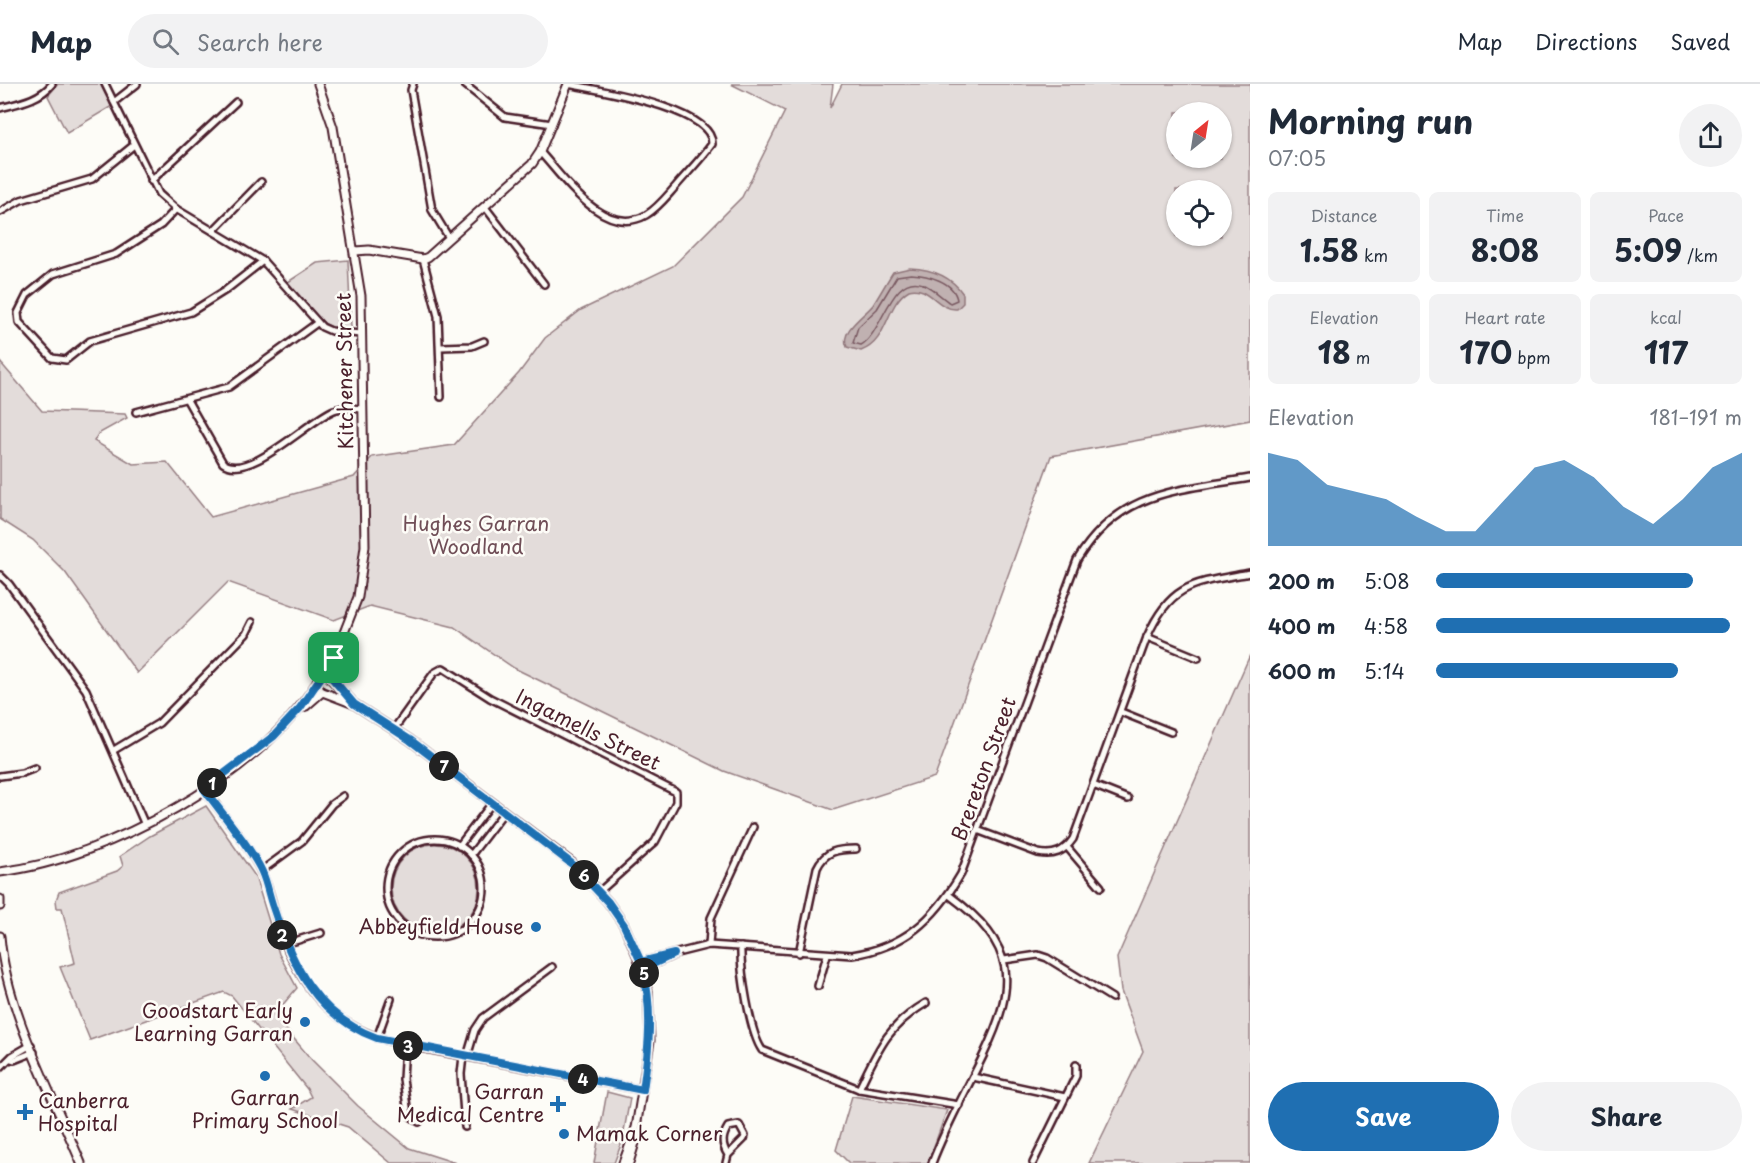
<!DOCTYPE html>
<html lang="en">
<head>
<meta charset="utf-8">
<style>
  body { margin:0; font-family:"Playpen Sans",sans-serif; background:#f2f2f3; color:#1f2937; height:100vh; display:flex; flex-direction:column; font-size:22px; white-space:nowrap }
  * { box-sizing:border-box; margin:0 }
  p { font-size:20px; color:#747a83 }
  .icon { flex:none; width:33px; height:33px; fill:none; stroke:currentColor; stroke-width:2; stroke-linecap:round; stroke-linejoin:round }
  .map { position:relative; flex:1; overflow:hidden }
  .details { display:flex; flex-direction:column; background:#fff; width:510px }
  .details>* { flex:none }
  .needle { width:39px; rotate:30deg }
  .fabs { position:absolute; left:1166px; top:18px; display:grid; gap:12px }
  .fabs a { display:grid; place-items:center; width:66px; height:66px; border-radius:50%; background:#fff; box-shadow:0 2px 4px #0004; font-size:30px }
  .pin { position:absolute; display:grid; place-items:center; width:51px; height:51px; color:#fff; margin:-26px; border-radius:12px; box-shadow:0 3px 9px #0006 }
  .km { position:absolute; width:30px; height:30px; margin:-15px; border-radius:50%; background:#222; color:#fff; font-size:16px; line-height:30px; text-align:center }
  .round { display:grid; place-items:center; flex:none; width:63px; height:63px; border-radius:32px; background:#f2f2f3 }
  .overview { display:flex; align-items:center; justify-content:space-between; height:102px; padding:0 18px }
  h1 { font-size:33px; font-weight:700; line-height:45px }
  .metrics { display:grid; grid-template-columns:repeat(3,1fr); gap:9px; height:102px; padding:6px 18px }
  .metrics div { display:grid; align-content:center; border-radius:9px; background:#f2f2f3; text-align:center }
  .metrics b { font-size:30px; font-weight:700 }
  .metrics small { font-size:16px; font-weight:400 }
  .metrics p { font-size:16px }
  .chart { height:168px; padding:12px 18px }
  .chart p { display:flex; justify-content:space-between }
  .chart svg { width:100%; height:108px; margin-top:6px; fill:#1f6fb2; opacity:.7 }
  .action { display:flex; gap:12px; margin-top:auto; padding:12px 18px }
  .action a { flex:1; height:69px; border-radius:36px; background:#1f6fb2; color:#fff; font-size:24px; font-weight:700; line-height:69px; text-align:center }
  .action a+a { background:#f2f2f3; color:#1f2937 }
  ul { padding:0 18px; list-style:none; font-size:20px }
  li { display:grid; grid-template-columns:96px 72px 1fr; align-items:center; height:45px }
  li i { height:15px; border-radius:8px; background:#1f6fb2 }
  header { display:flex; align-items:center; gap:36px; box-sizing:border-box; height:84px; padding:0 30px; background:#fff; border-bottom:2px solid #e0e1e3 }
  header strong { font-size:28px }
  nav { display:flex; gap:33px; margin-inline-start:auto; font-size:21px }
  .search { width:420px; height:54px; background:#f2f2f3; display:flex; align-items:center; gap:15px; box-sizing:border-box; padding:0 21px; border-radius:33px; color:#747a83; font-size:22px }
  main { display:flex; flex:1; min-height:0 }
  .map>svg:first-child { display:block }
  .green { fill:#e3dcda; stroke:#967e82; stroke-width:1.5; fill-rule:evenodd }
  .water { fill:#c0b1b1; stroke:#91777b; stroke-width:1.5 }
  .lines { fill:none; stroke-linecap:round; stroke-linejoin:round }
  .shore { stroke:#795961; stroke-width:1.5 }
  .minor-casing { stroke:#4a1f2b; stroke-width:10 }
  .tertiary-casing { stroke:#4a1f2b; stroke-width:11 }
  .minor { stroke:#fdfcf7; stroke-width:5 }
  .tertiary { stroke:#fdfcf7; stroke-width:7 }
  .route-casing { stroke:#fff; stroke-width:12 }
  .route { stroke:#1f6fb2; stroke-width:8 }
  .poi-dot { fill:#1f6fb2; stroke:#fdfcf7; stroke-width:2 }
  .labels { text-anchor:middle; stroke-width:5; stroke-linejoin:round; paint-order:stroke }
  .street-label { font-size:20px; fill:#4a1f2b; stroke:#fdfcf7 }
  .park-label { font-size:20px; fill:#704e57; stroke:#fdfcf7 }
  .poi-label { font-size:20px; fill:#4a1f2b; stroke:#fdfcf7; text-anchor:end }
</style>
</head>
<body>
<header>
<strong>Map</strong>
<div class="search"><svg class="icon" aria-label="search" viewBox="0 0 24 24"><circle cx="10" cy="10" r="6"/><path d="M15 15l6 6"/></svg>Search here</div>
<nav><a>Map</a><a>Directions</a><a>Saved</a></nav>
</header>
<main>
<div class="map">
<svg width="1250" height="1079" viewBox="0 0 1250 1079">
  <rect width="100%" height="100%" fill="#fdfcf7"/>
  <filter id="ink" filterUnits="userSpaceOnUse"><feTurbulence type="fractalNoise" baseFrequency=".0167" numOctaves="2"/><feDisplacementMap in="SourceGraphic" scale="12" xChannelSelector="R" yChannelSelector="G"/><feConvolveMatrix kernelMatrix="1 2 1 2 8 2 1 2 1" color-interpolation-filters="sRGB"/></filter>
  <g filter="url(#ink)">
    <g class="green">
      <polygon points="58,0 101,0 112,22 67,49 48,12"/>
      <path d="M731,0H833L830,24L842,0H1250V336L1051,372L935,693L833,726L724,687L514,584L454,543L370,522L334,536L228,498L137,589L65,488L33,456L0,435V278L42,327L125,330L127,334L98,350L94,357L133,380L167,378L211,433L354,393L372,373L454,361L519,289L545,254L581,226L673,182L742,113L785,27ZM1176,28H1221V74H1176ZM1176,106H1221V152H1176Z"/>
      <path d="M348,176L351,244C322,252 304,217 288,198L317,179Z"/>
      <polygon points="1250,571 1250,1079 1089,1079 1143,967 1121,907 1117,874"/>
      <polygon points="206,722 255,792 279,870 297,904 274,931 311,975 358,1022 409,1064 456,1079 391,1079 348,1043 292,1025 311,1013 307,1005 232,912 224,908 90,956 60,883 75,879 62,824 57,824 56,816 59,808 117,787 123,782 120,772 150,752"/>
      <circle cx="435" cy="804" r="44"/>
      <polygon points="607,1008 630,1014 622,1058 614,1079 594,1079"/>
      <polygon points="852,1012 947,1026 928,1079 849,1079 836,1066"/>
    </g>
    <path class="water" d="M910,184C931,185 951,192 963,210V219L957,225C938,227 929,200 909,206C885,220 889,257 861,267L847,263C839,247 864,232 873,221C880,210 886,199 893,188Z"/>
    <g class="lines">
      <path class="shore" d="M911,190C927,191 954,197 957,216L950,219C941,213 933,204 923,200C891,188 883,249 861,261L853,259L858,243L877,225L897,192Z"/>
      <g class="minor-casing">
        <g id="minor">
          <polyline points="105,0 159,110 176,125 263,177 322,243 331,247 360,250"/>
          <polyline points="413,0 411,6 432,126 449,154"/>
          <polyline points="464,0 505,33 552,40"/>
          <polyline points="114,18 137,0"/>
          <path d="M0,24C19,19 39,16 52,0"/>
          <path d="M540,68C564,94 604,155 646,131C658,124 667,112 676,102C688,88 701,75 712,60C714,24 596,6 568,0"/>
          <polyline points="151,97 236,18"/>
          <polyline points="485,123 544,200"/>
          <polyline points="176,125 161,141 116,170 53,190 27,211 18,229 19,238 52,274 66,276 90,257 191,228 226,206 263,177"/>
          <polyline points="0,128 21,116 92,95 134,61"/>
          <polyline points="213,147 261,98"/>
          <polyline points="423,175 438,232 441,313"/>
          <polyline points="441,263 472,262 484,257"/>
          <path d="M187,316L223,379C249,398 310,335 334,326C342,323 353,324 362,325"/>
          <polyline points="136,328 229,303 317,239"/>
          <polyline points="0,491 9,500 86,606 145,741"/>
          <polyline points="1147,553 1198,574"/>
          <polyline points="1121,628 1171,648"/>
          <polyline points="394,645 434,589 443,584 490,614 676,708 676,718 655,758 600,807"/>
          <polyline points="114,666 159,639 246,550 252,538"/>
          <polyline points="0,692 22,689 35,684"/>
          <polyline points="1093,701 1128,715"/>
          <path d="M204,705C221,729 249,761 261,787C270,804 273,825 279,843C302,910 336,946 405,961L643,1006"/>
          <path d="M977,746L1038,769C1054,772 1064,768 1073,755L1147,553C1171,498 1196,499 1250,489"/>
          <circle cx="435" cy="804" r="49"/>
          <polyline points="459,762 492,719"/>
          <polyline points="1067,763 1101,803"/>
          <polyline points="471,771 504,728"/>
          <polyline points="261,787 302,757 332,720 343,712"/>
          <polyline points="285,860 321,849"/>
          <polyline points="709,861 711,834 753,743"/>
          <path d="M741,863C740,886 750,949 762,966L859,1005L959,1021"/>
          <path d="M799,869L817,784C825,767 837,765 856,765"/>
          <polyline points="1004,876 1038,871 1047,874 1112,914"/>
          <path d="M641,878L709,861L852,871C904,863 934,836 961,790L1077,476C1120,406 1176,407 1250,394"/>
          <polyline points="643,885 674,871"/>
          <polyline points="818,902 827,871"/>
          <polyline points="377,954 391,915"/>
          <polyline points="405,961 403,995 408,1030 419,1038"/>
          <polyline points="463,972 461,990 465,1043"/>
          <polyline points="467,973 475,946 483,934 552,883"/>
          <polyline points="11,975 14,976 34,968"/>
          <polyline points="0,984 12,972 31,961"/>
          <polyline points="973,993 1065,1013"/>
          <path d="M859,1005C878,966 887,942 926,919"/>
          <path d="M726,1079L728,1071L744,1055L745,1052L739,1041L728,1043C722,1053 721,1060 728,1071"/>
          <path d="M932,1079C946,1042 966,1007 983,972C1018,899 1017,861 949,811"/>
          <polyline points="1033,1079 1076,992 1076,981"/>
        </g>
      </g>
      <g class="tertiary-casing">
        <g id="tertiary">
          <polyline points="318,0 333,43 361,212 365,462 358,513 334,574 332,594"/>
          <polyline points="355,167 369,166 423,175 428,173 532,80 540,68 568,0"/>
          <polyline points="334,574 317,597 320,607 354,620 410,656 572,779 608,818 624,841 637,871 648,907 650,957 636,1044 637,1052 629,1079"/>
          <polyline points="328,592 351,616"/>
          <polyline points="300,624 306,622 322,608"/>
          <path d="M0,788C107,775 259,692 316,600"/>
          <polyline points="0,815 0,822"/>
          <path d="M0,852C6,926 52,1010 81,1079"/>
          <polyline points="623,1079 636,1044"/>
        </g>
      </g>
      <use href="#minor" class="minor"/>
      <use href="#tertiary" class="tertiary"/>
    </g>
  </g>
  <g class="lines" filter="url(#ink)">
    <g class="route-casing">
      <path id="route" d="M334,574L332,594L354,620L410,656L572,780L608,818L624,841L641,878L674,870L643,885C653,926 649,964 643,1006L377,954C316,932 292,881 273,823C269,812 267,799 262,788C252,765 220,727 204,705L274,652L300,624Z"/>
    </g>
    <use href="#route" class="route"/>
  </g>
  <g class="poi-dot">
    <circle cx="536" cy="843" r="6"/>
    <circle cx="305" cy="938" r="6"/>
    <circle cx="265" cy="992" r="6"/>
    <path d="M555 1011h6v6h6v6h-6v6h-6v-6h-6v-6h6z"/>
    <path d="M22 1019h6v6h6v6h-6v6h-6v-6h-6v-6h6z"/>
    <circle cx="564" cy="1050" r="6"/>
  </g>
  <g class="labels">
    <g class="street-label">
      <text transform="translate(345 287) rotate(-91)" y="7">Kitchener Street</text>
      <text transform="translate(588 646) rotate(26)" y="7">Ingamells Street</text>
      <text transform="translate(984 685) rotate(-70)" y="7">Brereton Street</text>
    </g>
    <g class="park-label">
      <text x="476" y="447">Hughes Garran<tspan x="476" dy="23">Woodland</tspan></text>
    </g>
    <g class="poi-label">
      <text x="524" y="850">Abbeyfield House</text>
      <text x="293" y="934">Goodstart Early<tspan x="293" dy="23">Learning Garran</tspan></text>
      <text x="544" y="1015">Garran<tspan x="544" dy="23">Medical Centre</tspan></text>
      <text x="265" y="1021" text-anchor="middle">Garran<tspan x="265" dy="23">Primary School</tspan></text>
      <text x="38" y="1024" text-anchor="start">Canberra<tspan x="38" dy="23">Hospital</tspan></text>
      <text x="576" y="1057" text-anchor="start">Mamak Corner</text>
    </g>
  </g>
</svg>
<div class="fabs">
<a><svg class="needle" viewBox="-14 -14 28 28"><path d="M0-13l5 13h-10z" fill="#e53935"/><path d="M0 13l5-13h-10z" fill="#747a83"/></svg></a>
<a><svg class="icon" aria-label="locate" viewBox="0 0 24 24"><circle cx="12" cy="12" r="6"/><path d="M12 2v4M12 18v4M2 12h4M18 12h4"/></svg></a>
</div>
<div class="pin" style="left:334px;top:574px;background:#1e9e55"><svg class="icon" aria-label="arrive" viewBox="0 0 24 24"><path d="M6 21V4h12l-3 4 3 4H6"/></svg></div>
<b class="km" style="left:212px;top:699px">1</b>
<b class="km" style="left:282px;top:851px">2</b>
<b class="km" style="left:408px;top:962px">3</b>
<b class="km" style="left:583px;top:995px">4</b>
<b class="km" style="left:644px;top:889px">5</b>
<b class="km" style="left:584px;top:791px">6</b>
<b class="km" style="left:444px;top:682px">7</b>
</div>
<section class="details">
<div class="overview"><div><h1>Morning run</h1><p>07:05</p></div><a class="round"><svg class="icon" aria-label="share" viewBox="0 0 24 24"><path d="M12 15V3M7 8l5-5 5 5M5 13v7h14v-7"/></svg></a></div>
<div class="metrics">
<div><p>Distance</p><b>1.58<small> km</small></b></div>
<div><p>Time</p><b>8:08</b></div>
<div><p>Pace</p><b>5:09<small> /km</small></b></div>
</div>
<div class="metrics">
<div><p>Elevation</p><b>18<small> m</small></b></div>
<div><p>Heart rate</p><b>170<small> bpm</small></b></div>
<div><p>kcal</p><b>117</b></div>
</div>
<div class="chart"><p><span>Elevation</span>181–191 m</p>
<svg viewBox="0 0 160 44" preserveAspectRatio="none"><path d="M0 44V6L10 9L20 19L30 22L40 25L50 32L60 38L70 38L80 25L90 12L100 9L110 16L120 28L130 35L140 25L150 12L160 6V44z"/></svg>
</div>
<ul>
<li><b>200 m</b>5:08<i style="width:84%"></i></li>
<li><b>400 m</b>4:58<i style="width:96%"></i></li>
<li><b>600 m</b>5:14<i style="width:79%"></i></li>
</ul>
<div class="action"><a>Save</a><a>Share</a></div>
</section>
</main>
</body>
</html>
